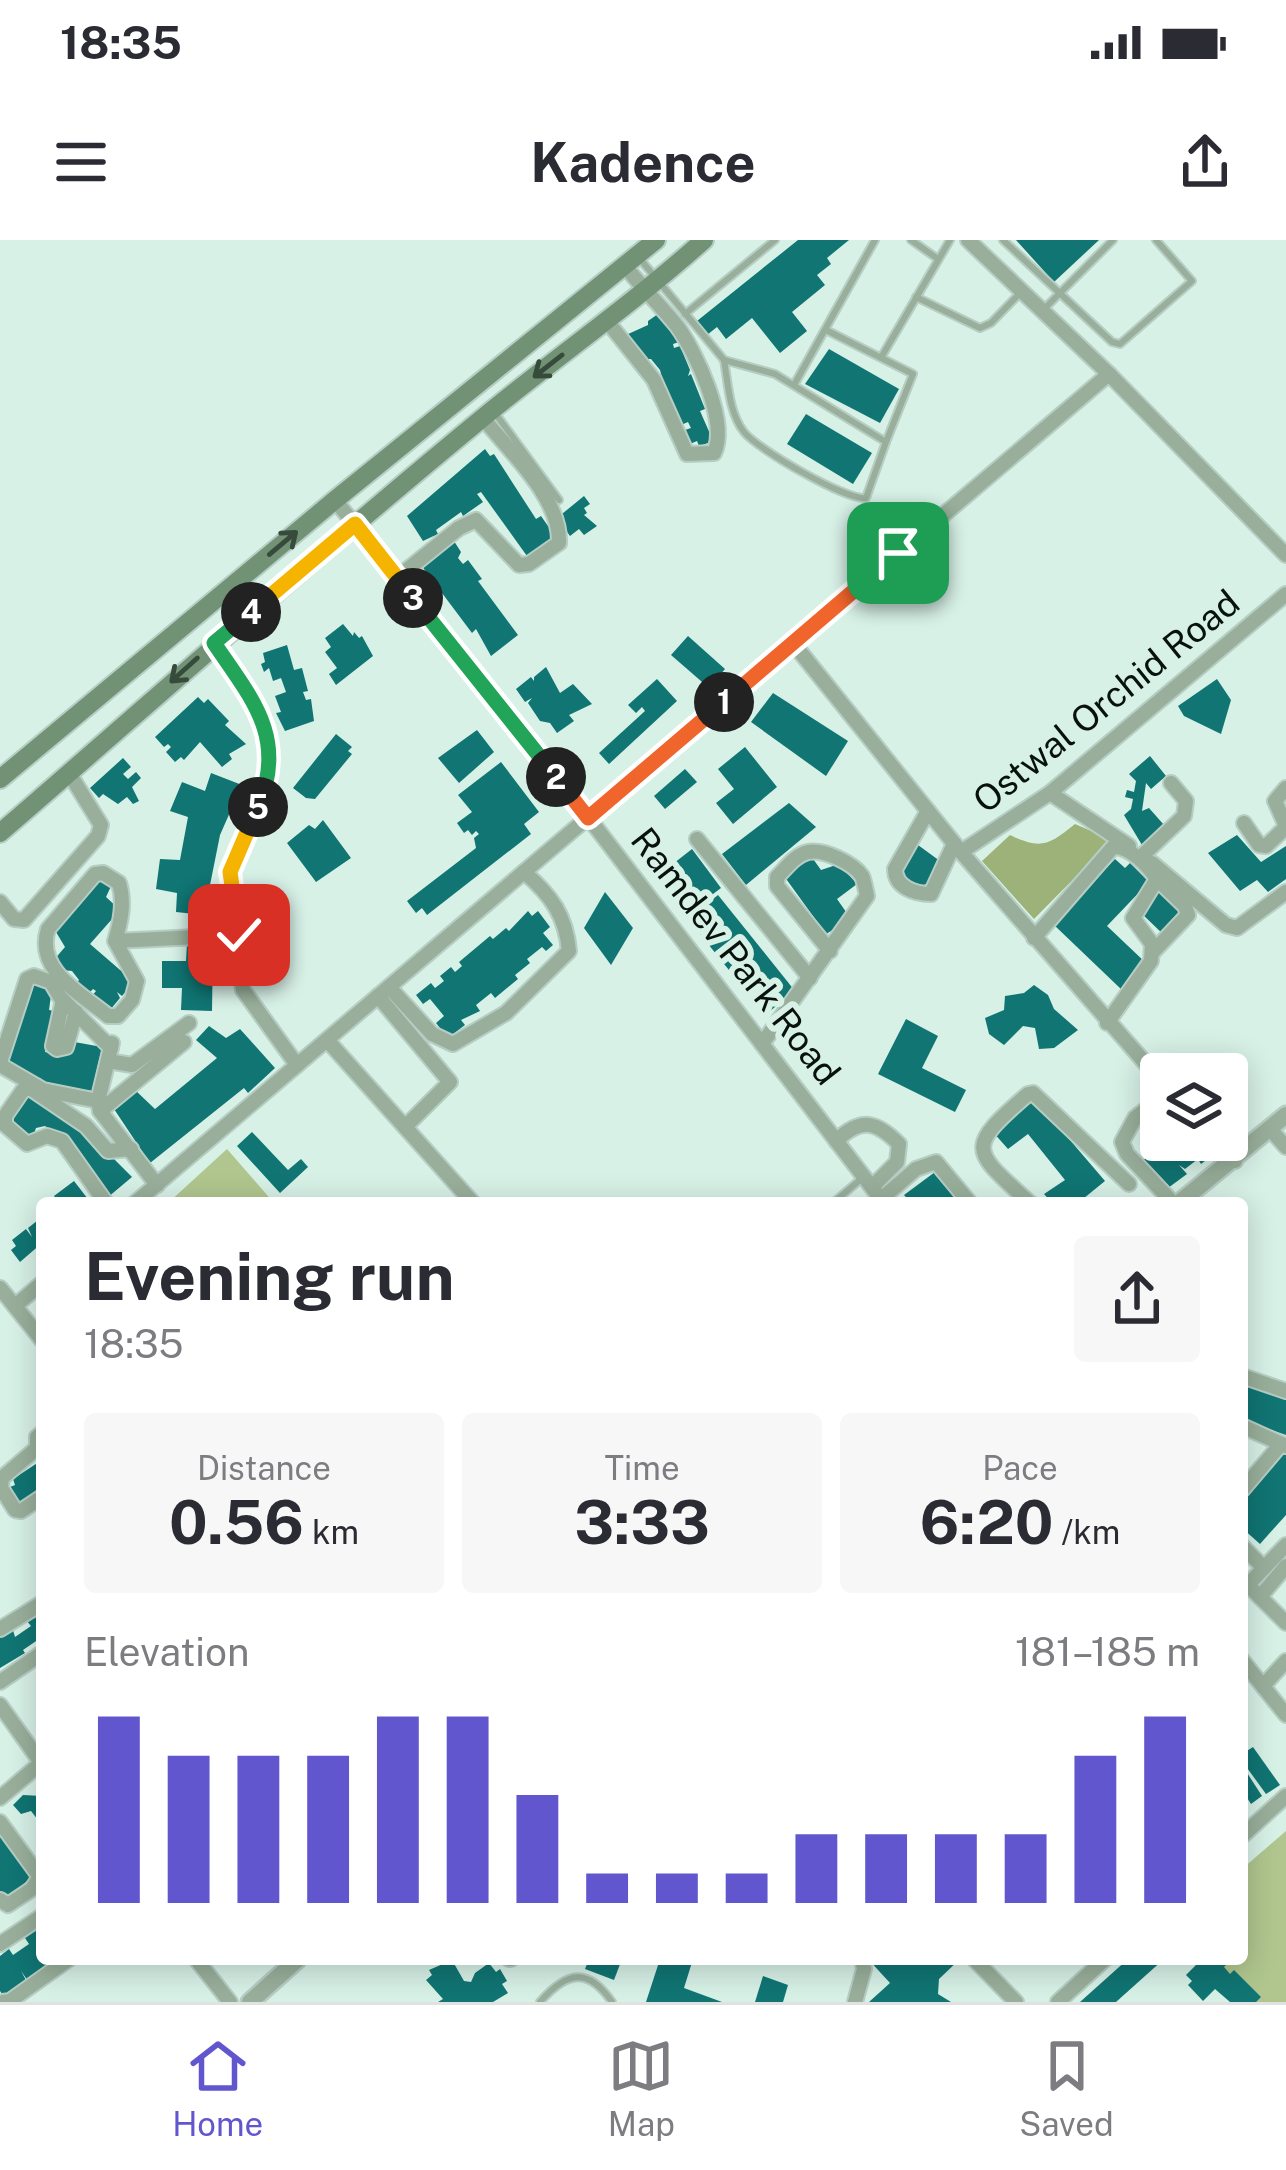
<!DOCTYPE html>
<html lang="en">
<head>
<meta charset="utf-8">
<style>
  body { margin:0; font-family:"Public Sans",sans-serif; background:#f7f7f7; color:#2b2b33; height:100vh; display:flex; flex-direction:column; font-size:45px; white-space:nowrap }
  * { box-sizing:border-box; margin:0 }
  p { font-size:39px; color:#7c7c81 }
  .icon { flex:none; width:66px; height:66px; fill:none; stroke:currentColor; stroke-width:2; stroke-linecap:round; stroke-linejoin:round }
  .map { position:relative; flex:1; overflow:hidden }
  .side { position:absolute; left:36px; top:957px; width:1212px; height:768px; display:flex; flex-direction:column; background:#fff; border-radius:12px; box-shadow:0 6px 30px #0003 }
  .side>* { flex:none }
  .buttons { position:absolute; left:1140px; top:813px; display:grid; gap:24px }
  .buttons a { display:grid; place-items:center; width:108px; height:108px; border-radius:12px; background:#fff; box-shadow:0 6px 30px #0003; font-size:60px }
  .pin { position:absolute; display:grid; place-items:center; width:102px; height:102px; color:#fff; margin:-51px; border-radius:24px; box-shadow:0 6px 18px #0006 }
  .km { position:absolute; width:60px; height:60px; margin:-30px; border-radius:50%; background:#222; color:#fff; font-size:33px; line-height:60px; text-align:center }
  .round { display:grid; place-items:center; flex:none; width:126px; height:126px; border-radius:12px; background:#f7f7f7 }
  .summary { display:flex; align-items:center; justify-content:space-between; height:204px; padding:0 48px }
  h1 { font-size:66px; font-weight:700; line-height:90px }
  .metrics { display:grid; grid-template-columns:repeat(3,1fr); gap:18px; height:204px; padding:12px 48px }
  .metrics div { display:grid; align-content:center; border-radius:12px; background:#f7f7f7; text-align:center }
  .metrics b { font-size:60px; font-weight:700 }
  .metrics small { font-size:33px; font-weight:400 }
  .metrics p { font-size:33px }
  .chart { height:336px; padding:24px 48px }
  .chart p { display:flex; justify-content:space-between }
  .chart svg { width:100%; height:216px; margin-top:12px; stroke:#6256cf; stroke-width:6 }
  .status { display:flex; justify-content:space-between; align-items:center; height:84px; padding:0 60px; background:#fff; direction:ltr }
  .status svg { height:33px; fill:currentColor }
  header { display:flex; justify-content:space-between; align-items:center; height:156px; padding:0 48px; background:#fff; font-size:54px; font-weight:700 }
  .tabs { display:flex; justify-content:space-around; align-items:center; height:168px; border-top:3px solid #e1e1e2; background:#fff; font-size:33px; color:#7c7c81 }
  .tabs a { display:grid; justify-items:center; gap:6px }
  .tabs .on { color:#6256cf }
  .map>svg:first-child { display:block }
  .green { fill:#b0c68e }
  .forest { fill:#9cb278 }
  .building { fill:#107573 }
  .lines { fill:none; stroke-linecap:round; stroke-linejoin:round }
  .service-casing { stroke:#b6cdc4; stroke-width:10 }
  .minor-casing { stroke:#b6cdc4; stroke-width:18 }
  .tertiary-casing { stroke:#b6cdc4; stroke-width:21 }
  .secondary-casing { stroke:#b6cdc4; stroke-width:22 }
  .service { stroke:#99af9b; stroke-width:6 }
  .minor { stroke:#99af9b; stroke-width:14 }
  .tertiary { stroke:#99af9b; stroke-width:16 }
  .secondary { stroke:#719275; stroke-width:18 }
  .oneway { stroke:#374b3c }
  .split-1-casing { stroke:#fff; stroke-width:24 }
  .split-2-casing { stroke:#fff; stroke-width:24 }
  .split-3-casing { stroke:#fff; stroke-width:24 }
  .split-4-casing { stroke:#fff; stroke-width:24 }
  .split-5-casing { stroke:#fff; stroke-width:24 }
  .split-6-casing { stroke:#fff; stroke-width:24 }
  .split-1 { stroke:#f0652b; stroke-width:15 }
  .split-2 { stroke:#f0652b; stroke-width:15 }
  .split-3 { stroke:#22a559; stroke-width:15 }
  .split-4 { stroke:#f5b400; stroke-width:15 }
  .split-5 { stroke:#22a559; stroke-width:15 }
  .split-6 { stroke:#f5b400; stroke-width:15 }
  .labels { text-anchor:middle; stroke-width:12; stroke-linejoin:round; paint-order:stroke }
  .street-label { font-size:36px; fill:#08110e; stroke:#d7f1e7 }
</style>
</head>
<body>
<div class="status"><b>18:35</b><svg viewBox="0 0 49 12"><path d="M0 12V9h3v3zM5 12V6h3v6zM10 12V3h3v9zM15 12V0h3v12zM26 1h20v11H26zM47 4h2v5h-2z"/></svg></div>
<header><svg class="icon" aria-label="menu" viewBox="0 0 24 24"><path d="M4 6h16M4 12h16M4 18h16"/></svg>Kadence<svg class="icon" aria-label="share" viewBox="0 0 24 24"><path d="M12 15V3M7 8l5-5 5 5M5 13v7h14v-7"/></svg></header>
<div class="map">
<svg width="1286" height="1762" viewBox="0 0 1286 1762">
  <rect width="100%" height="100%" fill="#d7f1e7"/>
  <g class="green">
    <polygon points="227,909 274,963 168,963"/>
    <polygon points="1286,1591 1286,1762 1252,1762 1215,1719 1242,1719 1242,1629"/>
  </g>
  <path class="forest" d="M1075,584L1112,600L1034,679L982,621L1010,595C1041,610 1049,605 1075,584Z"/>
  <g class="building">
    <polygon points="798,0 849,0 827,18 831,24 817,35 825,45 792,72 807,91 780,113 752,78 726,99 717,87 707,95 697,81"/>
    <polygon points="1016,0 1099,0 1054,42"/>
    <polygon points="658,74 669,77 679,102 673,104 674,108 680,106 690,130 688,136 691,134 705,169 700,171 711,196 708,203 699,206 697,201 690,204 685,190 691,188 688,182 681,185 675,169 671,170 660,130 651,119 645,119 626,95 648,85 648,81"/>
    <polygon points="829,109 899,149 880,183 805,144"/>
    <polygon points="806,174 872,213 853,244 787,204"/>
    <polygon points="485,209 490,216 494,214 536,279 541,276 555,296 527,316 481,252 477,254 483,262 463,276 461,272 436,290 438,294 423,301 407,276"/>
    <polygon points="584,256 590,264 584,268 587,273 584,275 597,286 584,295 579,289 570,296 557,278"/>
    <polygon points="452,298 461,312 458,318 463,324 468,320 482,339 478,341 518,395 491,416 476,389 472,393 418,321"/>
    <polygon points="343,384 353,396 354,392 359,398 362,396 373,416 336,445 329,434 337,428 325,412 331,407 325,398"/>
    <polygon points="688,396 725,429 709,448 671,415"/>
    <polygon points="287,405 294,430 302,428 308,451 303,452 306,460 311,459 314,481 285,491 276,473 281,472 275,456 286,452 281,438 273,441 269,428 264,432 261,424 265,422 263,413"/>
    <polygon points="546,427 560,453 573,444 592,464 569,475 574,481 557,493 550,483 540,481 528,463 532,458 525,462 516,449 531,437 534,441 534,437"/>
    <polygon points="657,439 677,461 609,524 599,513 645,471 642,467 636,473 628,465"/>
    <polygon points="1217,439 1231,460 1221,494 1184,476 1178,466"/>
    <polygon points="773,453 848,501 826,536 751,482"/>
    <polygon points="198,457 204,463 208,459 229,481 225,485 246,504 229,514 232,519 222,527 200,502 184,520 181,517 175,522 166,512 171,507 168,504 164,507 155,497"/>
    <polygon points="477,490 494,512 459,543 438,518"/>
    <polygon points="336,494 352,507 348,511 352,514 315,559 306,558 293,548"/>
    <polygon points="745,507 777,547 733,584 716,563 734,549 718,529"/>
    <polygon points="1150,516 1166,536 1151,549 1146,543 1142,571 1149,568 1164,585 1142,605 1124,575 1131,569 1133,559 1125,557 1127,550 1134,552 1136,541 1129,534"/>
    <polygon points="123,518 131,527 123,534 128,539 136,532 141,538 132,547 139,561 133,564 127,557 118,564 103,554 99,558 90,548"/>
    <polygon points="501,522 539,572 524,584 531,594 427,675 422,668 416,673 407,661 476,608 474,598 479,594 476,591 472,595 468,590 464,593 457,583 472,572 458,555"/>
    <polygon points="685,529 697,542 665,569 654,556"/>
    <polygon points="211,533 242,545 220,595 204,675 176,672 177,653 156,649 160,619 180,620 188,577 170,571 182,542 205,551"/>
    <polygon points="789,563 816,587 746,645 722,614"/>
    <polygon points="323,580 351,618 316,642 287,603 309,585 315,589"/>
    <polygon points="1237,595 1261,622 1286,606 1286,639 1268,652 1257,640 1240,651 1208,613"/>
    <polygon points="918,605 944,624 930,648 925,644 921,651 898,635 908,611 912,614"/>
    <polygon points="692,609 721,648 684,676 655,638"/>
    <polygon points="811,616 821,630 839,624 857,644 837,659 851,679 826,694 784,636"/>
    <polygon points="1115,619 1125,628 1130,623 1149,642 1107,686 1147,724 1122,750 1053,684"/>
    <polygon points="97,638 112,644 106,657 120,670 90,704 134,742 122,756 117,752 120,758 110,770 92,756 96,751 93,749 89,753 77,743 79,740 72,731 62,730 53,721 65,707 56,692 68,678 65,675"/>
    <polygon points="1161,650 1186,674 1165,696 1140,672"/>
    <polygon points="605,652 633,688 611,725 584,688"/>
    <polygon points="718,655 795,751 765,775 688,679"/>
    <polygon points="528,671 532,676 538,671 550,687 543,693 553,705 546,711 542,707 527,719 530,723 515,735 518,739 495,758 491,753 476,765 480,771 461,780 465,785 448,798 436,783 444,776 430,759 423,764 416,755 431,743 435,748 444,741 440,736 451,727 455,732 462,726 459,722 490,696 493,699 506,688 509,691"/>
    <polygon points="187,703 213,703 212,771 181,770 182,748 162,748 162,721 186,721"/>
    <polygon points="30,740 52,748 49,770 54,771 45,812 66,816 69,801 102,807 92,851 87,850 86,855 60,846 59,849 40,845 42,839 15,832 16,826 6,824"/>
    <polygon points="1034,745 1048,755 1054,769 1078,790 1054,808 1039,809 1035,788 1023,786 1004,805 989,794 985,778 1004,770 1005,756 1024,753"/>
    <polygon points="906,779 938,796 922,828 966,850 955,872 878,834"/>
    <polygon points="209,786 226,798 240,789 275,828 248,853 244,848 150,923 114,869 135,850 155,869 217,818 196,800"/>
    <polygon points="29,852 96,901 132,937 107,958 69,901 45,886 36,888 32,899 7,880"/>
    <polygon points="1034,858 1105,941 1078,963 1052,963 1044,954 1065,940 1028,894 1008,909 992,891"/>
    <polygon points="1161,884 1161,900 1197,900 1210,917 1201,924 1198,919 1185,929 1179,925 1187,934 1168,948 1142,921 1163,905 1151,892"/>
    <polygon points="252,892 288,930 301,919 308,927 280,953 237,906"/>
    <polygon points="935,932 961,963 911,963 904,955"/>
    <polygon points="74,941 91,963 59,963 54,956"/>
    <polygon points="42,977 42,1003 20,1022 11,1010 16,1006 12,1000 26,989 32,997 28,988"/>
    <polygon points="1242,1144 1286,1159 1286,1195 1242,1180"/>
    <polygon points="1281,1209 1286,1214 1286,1275 1260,1304 1242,1288 1242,1254"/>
    <polygon points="42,1220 42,1252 22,1266 10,1247 15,1245 13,1239"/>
    <polygon points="42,1369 42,1397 23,1410 25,1413 0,1428 0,1392 11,1383 15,1397 31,1386 26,1380"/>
    <polygon points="1253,1507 1280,1545 1266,1554 1242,1521 1242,1514"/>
    <polygon points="1242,1525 1262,1556 1251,1564 1242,1550"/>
    <polygon points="23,1555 42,1556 42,1585 31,1571 21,1574 13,1565"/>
    <polygon points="0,1596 33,1636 6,1659 0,1652"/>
    <polygon points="42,1686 42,1719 59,1719 28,1741 21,1731 27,1742 5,1758 0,1751 0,1716 9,1709 13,1715 29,1704 25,1698"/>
    <polygon points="589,1719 622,1719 614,1740 585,1729"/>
    <polygon points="660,1719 693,1719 684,1748 722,1762 646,1762"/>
    <polygon points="868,1719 908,1719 913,1725 919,1719 960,1719 939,1739 938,1754 951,1762 869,1762 890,1743"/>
    <polygon points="1128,1719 1164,1719 1116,1762 1080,1762"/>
    <polygon points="1202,1719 1232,1719 1224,1727 1230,1734 1234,1730 1261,1757 1256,1762 1230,1762 1215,1749 1203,1761 1188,1745 1192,1741 1186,1735"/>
    <polygon points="452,1720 464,1741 471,1742 475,1733 489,1723 496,1732 500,1729 507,1741 502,1744 508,1753 493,1762 438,1762 443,1759 426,1740 432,1735 429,1730"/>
    <polygon points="763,1736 788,1745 783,1762 755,1762"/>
  </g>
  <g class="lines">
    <g class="service-casing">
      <g id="service">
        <polyline points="911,0 938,19"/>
        <polyline points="1003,0 1112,102 1120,104 1192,41 1156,0"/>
        <polyline points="640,19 724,120 775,134 886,202 913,134 826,90"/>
        <polyline points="916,57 980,88 991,83 1022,51"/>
        <polyline points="1044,69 1113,0"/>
        <polyline points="685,74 775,0"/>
        <polyline points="882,116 950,0"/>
        <path d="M724,120C728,143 729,173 744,192C757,209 847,261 866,258L886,202"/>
        <polyline points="794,145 875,0"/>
        <polyline points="495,173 559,260"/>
        <polyline points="833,963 861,939"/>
        <path d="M540,1762C567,1731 588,1727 612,1762"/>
      </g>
    </g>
    <g class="minor-casing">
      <g id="minor">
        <polyline points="968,0 1109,134 1286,315"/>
        <path d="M607,81L654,140L687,214L714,213C729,183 696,112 677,86C661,66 642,48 626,27"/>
        <polyline points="335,260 588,577 884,963"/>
        <path d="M397,338L459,288L476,280L519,325L529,324L559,303C561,258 509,211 483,178"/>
        <polyline points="214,403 264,478 271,519 264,551 230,632 243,750 297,825"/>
        <polyline points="793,403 961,612 1161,841"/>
        <polyline points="1286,548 1275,561 1286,586"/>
        <polyline points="1050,553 1129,606"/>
        <path d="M928,571L895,629C895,647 914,654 931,654L954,604"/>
        <polyline points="1244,583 1259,605 1266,606 1286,587"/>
        <polyline points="697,599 810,738"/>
        <polyline points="961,612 1050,553 1286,354"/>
        <polyline points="1143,615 1184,576 1186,561 1171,543"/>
        <polyline points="1152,623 1226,685 1237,688 1286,652"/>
        <polyline points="0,662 14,679 24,680 98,596 101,585 69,533"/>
        <path d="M1034,698L1113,607C1130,606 1148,626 1157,639L1133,678L1152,704L1151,721L1107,783"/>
        <path d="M115,701C121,681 125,662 119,643L103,633L95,634L48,689C35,730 80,753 108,776H118L132,760L137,741L115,701L239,695"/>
        <polyline points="1153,712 1188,675 1185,666 1157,639"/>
        <path d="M389,747L432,794L453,804L506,773L569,711C566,676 551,655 524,632"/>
        <polyline points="378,756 450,842 405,887"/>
        <polyline points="63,760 53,806 57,809 66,807 76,772"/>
        <polyline points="327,800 473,963"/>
        <polyline points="112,803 98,861 100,871 157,945"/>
        <path d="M762,804L867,656C866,651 864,640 862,636C853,623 824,609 808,612C795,615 786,628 777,637V646L830,711"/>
        <polyline points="108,821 132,825 189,783"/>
        <polyline points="0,822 27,739 34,736 51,742 60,757 111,808"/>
        <polyline points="0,825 43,850 98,861"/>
        <polyline points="1161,858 1135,878 1122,902 1127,914 1173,963"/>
        <polyline points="100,871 184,802"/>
        <polyline points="1270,889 1286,907"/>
        <polyline points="1216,900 1235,921"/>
        <path d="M836,901C861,877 876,881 899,904L897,922L872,947"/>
        <polyline points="881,959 916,929 936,922 970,963"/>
        <polyline points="106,963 62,901 47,896 27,904 5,885 5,876 23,850 30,848 86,886 108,911 131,909"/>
        <polyline points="135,963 1109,134"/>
        <path d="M1030,963C972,910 964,909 1028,854L1033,853L1129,944"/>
        <polyline points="0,1048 42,1100"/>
        <polyline points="15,1066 42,1043"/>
        <polyline points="1242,1136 1286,1151"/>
        <polyline points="1242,1186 1286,1206"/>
        <polyline points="42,1193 37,1197 37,1208 2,1238 1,1248 15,1270 21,1271 42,1257"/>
        <polyline points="1242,1250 1281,1204"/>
        <polyline points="1242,1306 1264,1328"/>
        <polyline points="1248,1345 1286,1383"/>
        <polyline points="1242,1351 1286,1305"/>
        <polyline points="1260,1357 1286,1326"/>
        <polyline points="0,1389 42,1363"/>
        <polyline points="1242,1420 1286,1475"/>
        <polyline points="0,1442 42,1413"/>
        <polyline points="1263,1446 1286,1421"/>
        <polyline points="0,1465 42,1524"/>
        <polyline points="0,1558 42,1522"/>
        <polyline points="0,1582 40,1637 32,1649 8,1665 0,1660"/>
        <polyline points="1242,1596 1286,1556"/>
        <polyline points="0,1704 42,1676"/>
        <polyline points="196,1719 230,1762"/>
        <polyline points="509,1719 511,1719"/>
        <polyline points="974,1719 1016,1762"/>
        <polyline points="3,1762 10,1761 69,1719"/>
        <polyline points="855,1762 864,1729 862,1719"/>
        <polyline points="1058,1762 1105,1719"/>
      </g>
    </g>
    <g class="tertiary-casing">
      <g id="tertiary">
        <polyline points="1179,963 1286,875"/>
        <polyline points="250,1762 298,1719"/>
      </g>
    </g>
    <g class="secondary-casing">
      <g id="secondary">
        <polyline points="0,539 335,260 656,0"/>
        <path d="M0,593C163,452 324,308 491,171C562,113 636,61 704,0"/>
      </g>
    </g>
    <use href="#service" class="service"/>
    <use href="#minor" class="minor"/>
    <use href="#tertiary" class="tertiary"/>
    <use href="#secondary" class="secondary"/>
  </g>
  <defs><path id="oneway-shaft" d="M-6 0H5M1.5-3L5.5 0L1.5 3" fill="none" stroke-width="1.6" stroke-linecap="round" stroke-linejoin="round" transform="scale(3)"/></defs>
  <g class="oneway">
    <use href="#oneway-shaft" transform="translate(548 126) rotate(142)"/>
    <use href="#oneway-shaft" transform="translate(283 303) rotate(-40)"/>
    <use href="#oneway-shaft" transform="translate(184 430) rotate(138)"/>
  </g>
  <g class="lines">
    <g class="split-1-casing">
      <polyline id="split-1" points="724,462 898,313"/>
    </g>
    <g class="split-2-casing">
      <polyline id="split-2" points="556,537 588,578 724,462"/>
    </g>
    <g class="split-3-casing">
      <polyline id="split-3" points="413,358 556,537"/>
    </g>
    <g class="split-4-casing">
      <polyline id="split-4" points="251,372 355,284 413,358"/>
    </g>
    <g class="split-5-casing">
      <path id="split-5" d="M251,372L214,403C251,458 288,497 258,567"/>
    </g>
    <g class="split-6-casing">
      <polyline id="split-6" points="239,695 230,632 258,567"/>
    </g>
    <use href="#split-1" class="split-1"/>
    <use href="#split-2" class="split-2"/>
    <use href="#split-3" class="split-3"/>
    <use href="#split-4" class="split-4"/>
    <use href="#split-5" class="split-5"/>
    <use href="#split-6" class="split-6"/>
  </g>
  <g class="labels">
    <g class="street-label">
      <text transform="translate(1106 461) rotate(-39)" y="13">Ostwal Orchid Road</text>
      <text transform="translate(736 716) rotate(52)" y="13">Ramdev Park Road</text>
    </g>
  </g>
</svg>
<div class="buttons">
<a><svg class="icon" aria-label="layers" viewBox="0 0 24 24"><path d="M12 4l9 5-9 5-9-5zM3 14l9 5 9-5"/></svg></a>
</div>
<div class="pin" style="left:898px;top:313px;background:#1e9e55"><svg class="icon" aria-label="arrive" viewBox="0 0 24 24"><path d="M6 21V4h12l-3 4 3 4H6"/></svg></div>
<div class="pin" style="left:239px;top:695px;background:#d93025"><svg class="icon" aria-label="check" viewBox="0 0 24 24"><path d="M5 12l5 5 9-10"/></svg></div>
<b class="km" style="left:724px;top:462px">1</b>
<b class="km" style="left:556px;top:537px">2</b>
<b class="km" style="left:413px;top:358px">3</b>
<b class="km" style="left:251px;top:372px">4</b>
<b class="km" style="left:258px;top:567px">5</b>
<section class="side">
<div class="summary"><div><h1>Evening run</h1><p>18:35</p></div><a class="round"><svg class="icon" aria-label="share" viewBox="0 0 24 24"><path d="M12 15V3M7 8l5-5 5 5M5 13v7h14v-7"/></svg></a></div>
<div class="metrics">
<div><p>Distance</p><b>0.56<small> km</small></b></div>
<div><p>Time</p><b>3:33</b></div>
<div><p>Pace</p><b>6:20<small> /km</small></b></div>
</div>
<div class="chart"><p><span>Elevation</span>181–185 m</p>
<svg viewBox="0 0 160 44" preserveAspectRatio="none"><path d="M5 44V6M15 44V14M25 44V14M35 44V14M45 44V6M55 44V6M65 44V22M75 44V38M85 44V38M95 44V38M105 44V30M115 44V30M125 44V30M135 44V30M145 44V14M155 44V6"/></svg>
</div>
</section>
</div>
<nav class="tabs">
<a class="on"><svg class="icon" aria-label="home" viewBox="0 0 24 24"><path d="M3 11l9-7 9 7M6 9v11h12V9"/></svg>Home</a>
<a><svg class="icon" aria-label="map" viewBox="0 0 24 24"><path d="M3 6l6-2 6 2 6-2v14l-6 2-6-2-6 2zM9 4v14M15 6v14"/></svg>Map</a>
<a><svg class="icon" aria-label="saved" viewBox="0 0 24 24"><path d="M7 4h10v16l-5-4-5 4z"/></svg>Saved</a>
</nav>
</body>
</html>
